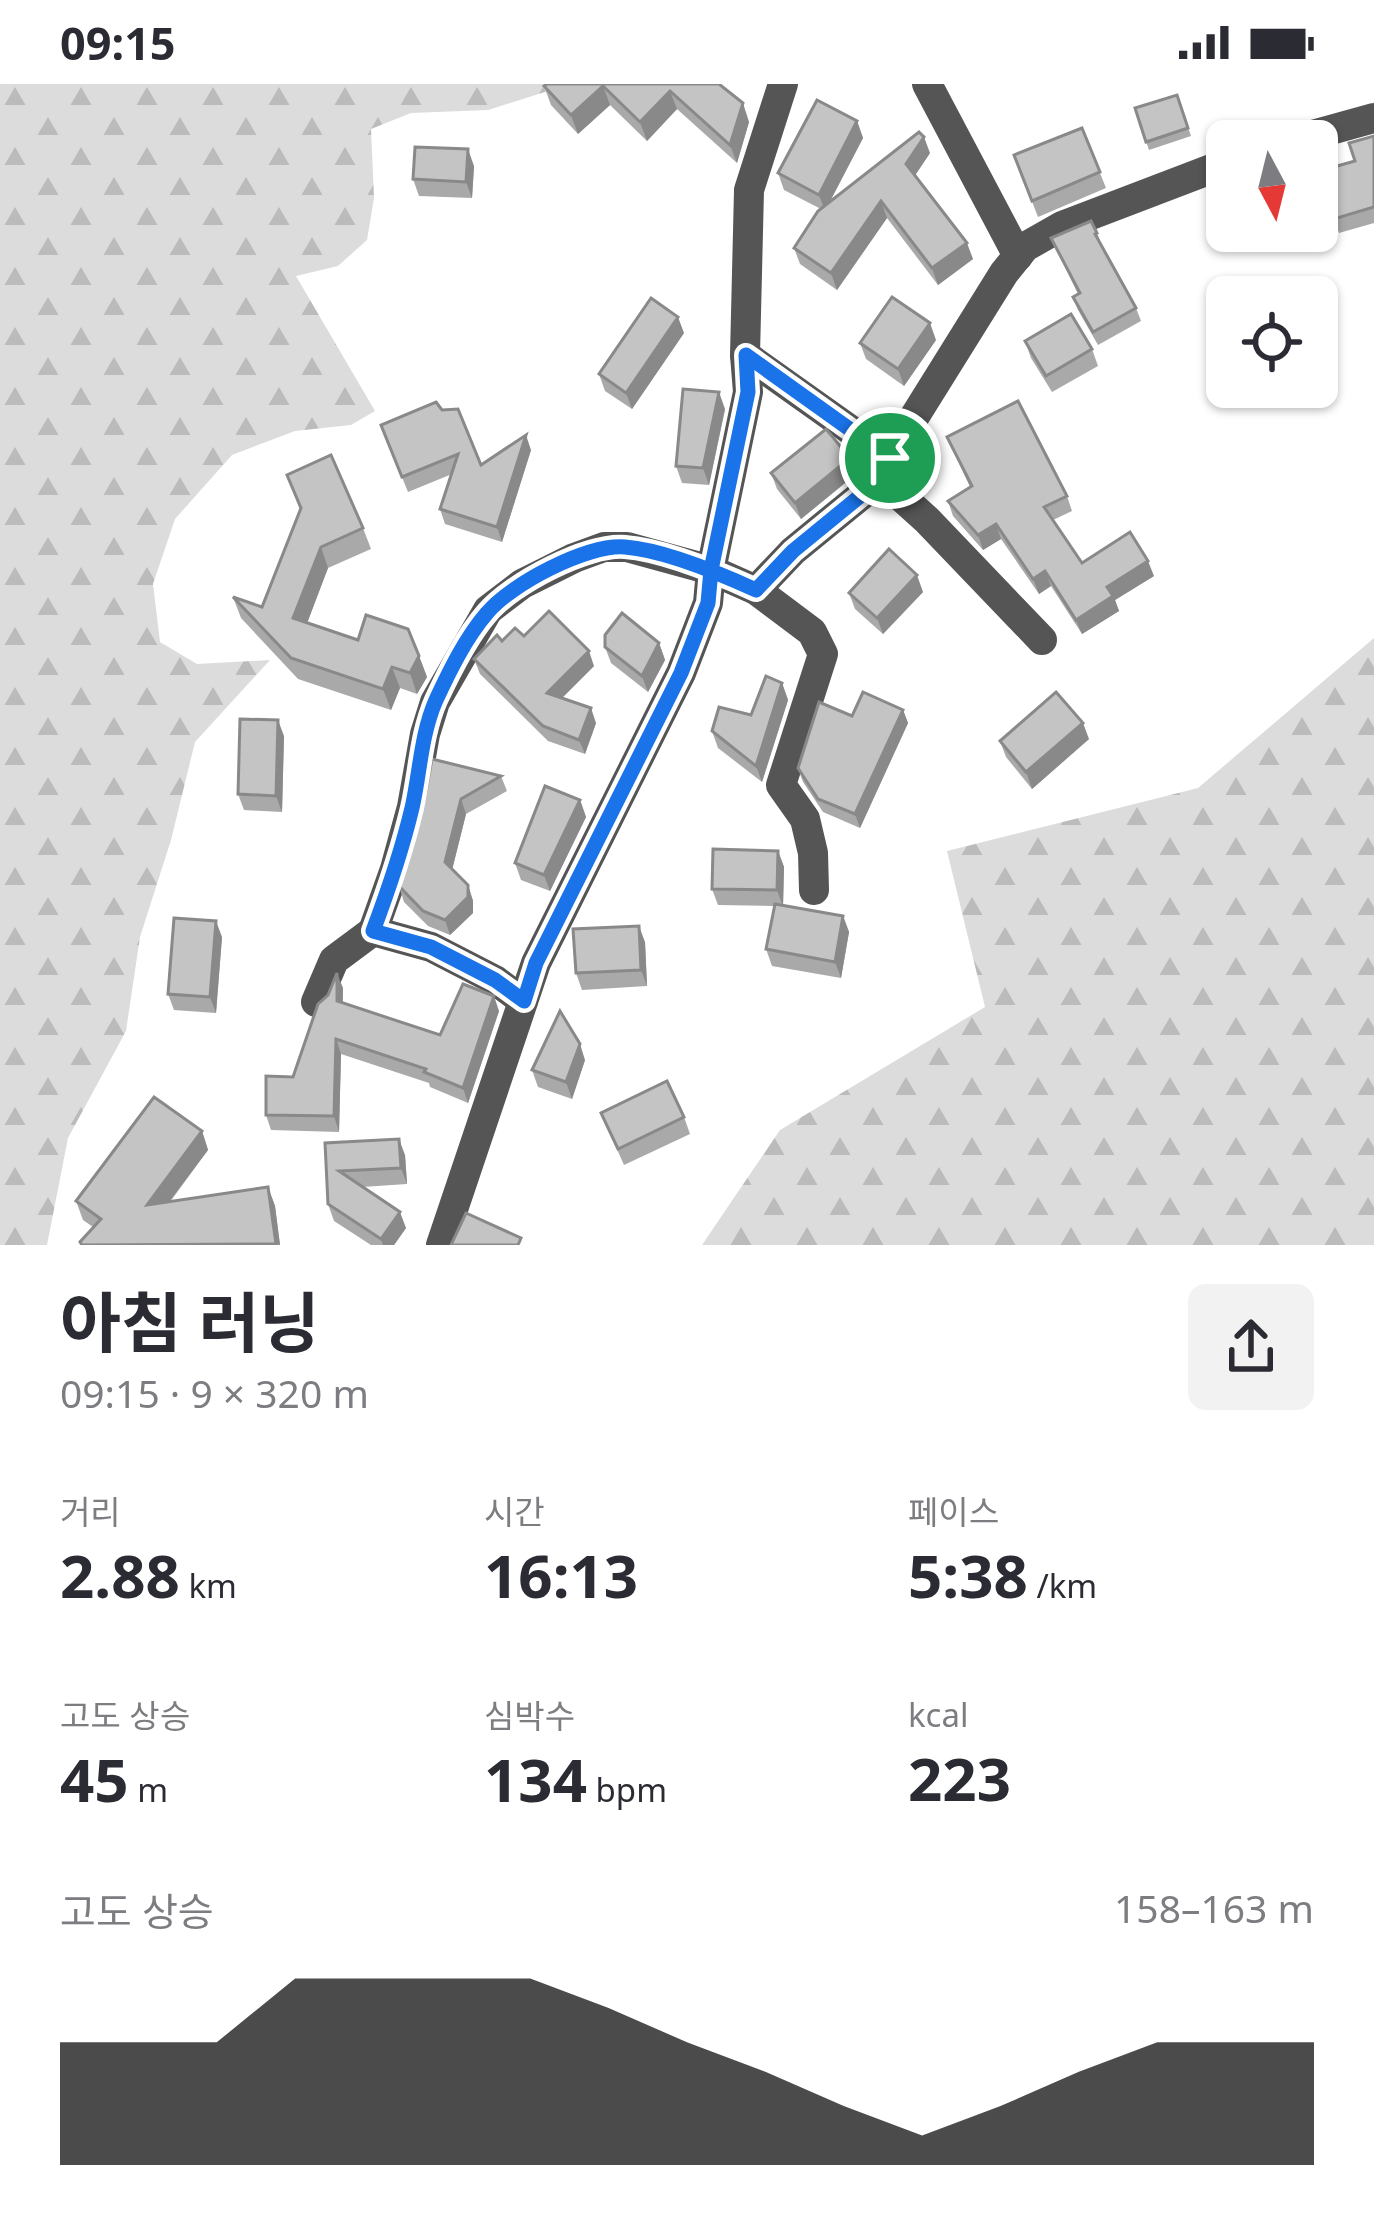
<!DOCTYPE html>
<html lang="ko">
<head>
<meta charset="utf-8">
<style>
  body { margin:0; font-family:"Noto Sans","Noto Sans KR",sans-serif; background:#f2f2f3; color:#2b2b33; height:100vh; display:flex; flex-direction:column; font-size:45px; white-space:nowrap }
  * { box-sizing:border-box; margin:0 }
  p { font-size:39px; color:#7c7c81 }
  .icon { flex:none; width:66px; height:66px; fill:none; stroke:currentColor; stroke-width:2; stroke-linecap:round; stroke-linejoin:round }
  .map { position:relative; height:1161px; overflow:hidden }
  .side { display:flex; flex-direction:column; background:#fff; flex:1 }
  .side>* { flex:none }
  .needle { width:78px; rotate:173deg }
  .controls { position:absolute; left:1206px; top:36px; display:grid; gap:24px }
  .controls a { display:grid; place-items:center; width:132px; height:132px; border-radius:18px; background:#fff; box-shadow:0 3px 9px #0004; font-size:60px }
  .pin { position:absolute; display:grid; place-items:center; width:102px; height:102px; color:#fff; margin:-51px; border:6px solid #fff; border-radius:50%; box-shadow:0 3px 12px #0007 }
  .round { display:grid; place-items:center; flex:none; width:126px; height:126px; border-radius:18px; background:#f2f2f3 }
  .headline { display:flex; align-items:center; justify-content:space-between; height:204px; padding:0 60px }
  h1 { font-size:66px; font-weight:700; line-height:90px }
  .metrics { display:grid; grid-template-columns:repeat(3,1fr); gap:18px; height:204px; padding:12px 60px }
  .metrics div { display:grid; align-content:center }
  .metrics b { font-size:60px; font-weight:700 }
  .metrics small { font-size:33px; font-weight:400 }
  .metrics p { font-size:33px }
  .chart { height:336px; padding:24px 60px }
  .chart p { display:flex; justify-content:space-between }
  .chart svg { width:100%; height:216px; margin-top:12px; fill:#000; opacity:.7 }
  .status { display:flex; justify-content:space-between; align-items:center; height:84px; padding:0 60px; background:#fff; direction:ltr }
  .status svg { height:33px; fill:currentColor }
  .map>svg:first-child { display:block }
  .forest { fill:url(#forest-firs) }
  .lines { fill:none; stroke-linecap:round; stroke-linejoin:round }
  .minor { stroke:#555; stroke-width:30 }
  .wall { fill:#a9a9a9 }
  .shaded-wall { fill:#898989 }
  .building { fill:#c4c4c4; stroke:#898989; stroke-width:3 }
  .route-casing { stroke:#fff; stroke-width:24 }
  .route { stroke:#1a73e8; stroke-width:15 }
</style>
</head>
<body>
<div class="status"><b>09:15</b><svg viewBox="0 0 49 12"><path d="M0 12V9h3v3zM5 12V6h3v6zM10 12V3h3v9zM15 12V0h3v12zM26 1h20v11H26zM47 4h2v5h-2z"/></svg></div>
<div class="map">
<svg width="1374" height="1161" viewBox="0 0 1374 1161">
  <defs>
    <pattern id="forest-firs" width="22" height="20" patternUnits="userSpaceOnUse" patternTransform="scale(3)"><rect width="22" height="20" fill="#dcdcdc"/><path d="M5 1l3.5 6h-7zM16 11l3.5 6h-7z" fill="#bbb"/></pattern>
  </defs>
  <rect width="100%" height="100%" fill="#fff"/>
  <g class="forest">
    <polygon points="0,0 562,0 551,6 488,26 411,29 371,45 374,114 367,156 338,182 296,192 375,327 351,341 295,347 232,371 175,435 153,500 160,558 197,580 270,576 195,658 171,756 140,853 126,947 68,1054 47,1161 0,1161"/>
    <polygon points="1374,554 1374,1161 702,1161 780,1046 985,923 947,767 1198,704"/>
  </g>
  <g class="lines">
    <g class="minor">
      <polyline points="927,0 1018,172"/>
      <polyline points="1291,57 1374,34"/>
      <polyline points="745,271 890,374"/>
      <polyline points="877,391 927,436 1042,556"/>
      <polyline points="756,506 793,467 870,404 1004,189 1025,163 1062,142 1227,79"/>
      <polyline points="523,917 495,896 431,863 373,847 395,785 412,723 425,650 435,618 488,526 522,500 574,474 604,463 627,463 711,486 756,506 812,548 823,570 781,701 805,735 813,769 814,806"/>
      <polyline points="316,918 334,876 373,847"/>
      <polyline points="441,1161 536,879 681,589 708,519 711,486 748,308 745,271 749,106 783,0"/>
    </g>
  </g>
  <g class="wall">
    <polygon points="719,0 749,38 737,79 677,25 647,57 610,21 578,50 551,21 544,2"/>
    <polygon points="1177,11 1191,52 1149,66 1135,24"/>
    <polygon points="857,37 863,54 829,119 930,69 915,91 973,175 938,201 887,134 837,206 800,180 794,164 821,125 784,106 778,89"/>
    <polygon points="1082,44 1106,104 1038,133 1014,71"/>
    <polygon points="1374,52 1374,139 1339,149 1334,135 1334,95 1355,77"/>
    <polygon points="474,82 472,114 419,112 413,95"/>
    <polygon points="1097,149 1102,162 1136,224 1141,237 1098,261 1078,226 1073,213 1078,210 1051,154"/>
    <polygon points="684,249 632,325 605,307 599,290"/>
    <polygon points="936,256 904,302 866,275 860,259"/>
    <polygon points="1025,257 1092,265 1098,282 1052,308 1031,274"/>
    <polygon points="436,318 481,381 531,366 502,458 445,440 440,425 452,390 408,408 381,341"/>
    <polygon points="725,325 709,401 682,399 676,382"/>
    <polygon points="947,353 1067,412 1072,427 1053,436 1082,479 1154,492 1115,516 1119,527 1082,550 1051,502 1039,510 1001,455 983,466 953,432 948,417 970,403"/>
    <polygon points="771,389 856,390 801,435 777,405"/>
    <polygon points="287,391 363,444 371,465 328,484 307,539 358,556 419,572 427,593 417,610 400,604 391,626 298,595 241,534 233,513 262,523 300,426"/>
    <polygon points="923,508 883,550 855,525 849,509"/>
    <polygon points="524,552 594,582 562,614 596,639 585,670 548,657 480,590 474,575 502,557"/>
    <polygon points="659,559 665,576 648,608 611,579 605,563"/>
    <polygon points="782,599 788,616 762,698 718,664 712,647 751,631"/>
    <polygon points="903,626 908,639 860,744 823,728 803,698 798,684"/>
    <polygon points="284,652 282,728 244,726 238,710"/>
    <polygon points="1089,655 1032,705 1006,673 1000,657"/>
    <polygon points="501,692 507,707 466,730 452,786 468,801 473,817 473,829 450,851 428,842 404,818 399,802 425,713"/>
    <polygon points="580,716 586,733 550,807 521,796 515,779"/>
    <polygon points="778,767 784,783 783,821 843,832 849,848 841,894 772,882 766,865 774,822 718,821 712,805"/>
    <polygon points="222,853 216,929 174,926 168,910"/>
    <polygon points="645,858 647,902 582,906 576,889"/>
    <polygon points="343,904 343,919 440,951 499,927 468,1019 430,1003 429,999 341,970 339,1048 271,1046 266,1031 293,993 328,911"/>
    <polygon points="585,976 572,1015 538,1003 532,986"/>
    <polygon points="601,1029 684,1033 690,1050 624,1081"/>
    <polygon points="202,1047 208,1066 170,1118 268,1103 275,1122 280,1161 81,1161 80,1158 93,1143 83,1136 76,1117"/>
    <polygon points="325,1059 405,1071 407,1100 362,1103 406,1144 394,1161 371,1161 334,1137 328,1120"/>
  </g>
  <g class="shaded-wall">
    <polygon points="603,2 610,21 578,50 571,31"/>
    <polygon points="670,7 677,25 647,57 640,38"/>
    <polygon points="743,19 749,38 737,79 730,61"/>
    <polygon points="857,37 863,54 825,127 819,111"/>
    <polygon points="924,53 930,69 912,96 906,80"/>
    <polygon points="468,65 474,82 472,114 466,98"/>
    <polygon points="881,117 887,134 837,206 831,189"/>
    <polygon points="967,159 973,175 938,201 932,184"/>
    <polygon points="678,233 684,249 632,325 626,309"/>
    <polygon points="930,239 936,256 904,302 898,285"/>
    <polygon points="719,308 725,325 709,401 703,384"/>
    <polygon points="526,351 531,366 502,458 497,443"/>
    <polygon points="850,374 856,390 801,435 795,419"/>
    <polygon points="996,440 1001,455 983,466 978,451"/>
    <polygon points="321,463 328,484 301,555 293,534"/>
    <polygon points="1148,477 1154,492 1115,516 1119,527 1082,550 1076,536 1107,503"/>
    <polygon points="1045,487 1051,502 1039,510 1033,495"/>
    <polygon points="917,491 923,508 883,550 877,534"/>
    <polygon points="659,559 665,576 648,608 642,592"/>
    <polygon points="589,567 594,582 552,624 547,609"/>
    <polygon points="419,572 427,593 417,610 410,589"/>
    <polygon points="392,583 400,604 391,626 383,605"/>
    <polygon points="782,599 788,616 762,698 756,682"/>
    <polygon points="591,624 596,639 585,670 579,656"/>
    <polygon points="903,626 908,639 860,744 855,730"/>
    <polygon points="278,636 284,652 282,728 276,712"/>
    <polygon points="1083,639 1089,655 1032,705 1026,688"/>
    <polygon points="461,715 466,730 450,794 445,778"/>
    <polygon points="580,716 586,733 550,807 544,791"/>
    <polygon points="778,767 784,783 783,823 777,806"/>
    <polygon points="468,801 473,817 473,829 450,851 445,836"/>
    <polygon points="843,832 849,848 841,894 835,878"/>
    <polygon points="216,837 222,853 216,929 210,913"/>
    <polygon points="639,842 645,858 647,902 641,886"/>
    <polygon points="337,889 343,904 342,933 337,917"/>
    <polygon points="494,912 499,927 468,1019 463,1004"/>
    <polygon points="336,955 341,970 339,1048 334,1032"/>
    <polygon points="580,960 585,976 572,1015 566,998"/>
    <polygon points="202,1047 208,1066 153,1139 147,1121"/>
    <polygon points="399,1055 405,1071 407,1100 401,1084"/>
    <polygon points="268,1103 275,1122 280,1161 276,1160"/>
    <polygon points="400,1128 406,1144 394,1161 383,1161 381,1155"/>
  </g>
  <g class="building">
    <polygon points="547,0 719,0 743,19 730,61 670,7 640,38 603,2 571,31 544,2"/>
    <polygon points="1177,11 1188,44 1146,58 1135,24"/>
    <polygon points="817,16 857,37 819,111 778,89"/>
    <polygon points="1082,44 1100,88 1032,117 1014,71"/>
    <polygon points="919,48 924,53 906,80 967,159 932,184 881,117 831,189 794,164 818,127"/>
    <polygon points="1374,52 1374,123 1334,135 1323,98 1334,95 1330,84 1355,77 1349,59"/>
    <polygon points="415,63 468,65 466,98 413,95"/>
    <polygon points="1091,137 1097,149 1095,150 1136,224 1093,248 1073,213 1080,209 1051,154"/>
    <polygon points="892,213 930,239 898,285 860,259"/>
    <polygon points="651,214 678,233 626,309 599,290"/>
    <polygon points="1071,230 1092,265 1046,292 1025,257"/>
    <polygon points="683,305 719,308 703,384 676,382"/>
    <polygon points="1018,317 1067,412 1044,423 1082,479 1130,448 1148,477 1107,503 1113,512 1076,536 1045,487 1033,495 996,440 978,451 948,417 972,402 947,353"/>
    <polygon points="436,318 442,326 458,325 481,381 526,351 497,443 440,425 458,370 402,393 381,341"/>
    <polygon points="826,345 850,374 795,419 771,389"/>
    <polygon points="331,371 363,444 321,463 293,534 358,556 366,531 408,545 419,572 410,589 392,583 383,605 291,574 233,513 262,523 301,424 287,391"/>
    <polygon points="889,465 917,491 877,534 849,509"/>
    <polygon points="549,527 589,567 547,609 591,624 579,656 543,642 474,575 497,551 502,557 515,544 524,552"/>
    <polygon points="622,529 659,559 642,592 605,563 605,551"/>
    <polygon points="766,592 782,599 756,682 712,647 719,623 751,631"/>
    <polygon points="863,608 903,626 855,730 818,715 798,684 819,618 852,632"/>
    <polygon points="1056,608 1083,639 1026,688 1000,657"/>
    <polygon points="240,635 278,636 276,712 238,710"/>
    <polygon points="432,675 501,692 461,715 445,778 468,801 468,813 445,836 423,827 399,802 425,713"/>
    <polygon points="545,702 580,716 544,791 515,779"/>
    <polygon points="713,765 778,767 777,806 712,805"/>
    <polygon points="775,820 843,832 835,878 766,865"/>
    <polygon points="174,834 216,837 210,913 168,910"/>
    <polygon points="639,842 641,886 576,889 573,845"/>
    <polygon points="337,889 337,917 440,951 463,900 494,912 463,1004 424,988 426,985 336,955 334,1032 266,1031 266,992 293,993 318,920 328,911"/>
    <polygon points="560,927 580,960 566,998 532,986"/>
    <polygon points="667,997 684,1033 618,1065 601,1029"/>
    <polygon points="154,1013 202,1047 147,1121 268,1103 276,1160 82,1161 80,1158 101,1135 76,1117"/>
    <polygon points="399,1055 401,1084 339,1087 400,1128 381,1155 328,1120 325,1059"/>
    <polygon points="466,1129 521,1154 518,1161 451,1161"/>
  </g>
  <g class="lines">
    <g class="route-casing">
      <path id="route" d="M890,374L870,404L793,467L756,506C721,490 664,466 625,463C587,460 511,500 487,529C466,553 449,588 436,616C421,650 420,689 412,724C402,766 388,807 373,847L431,863L495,896L524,917L536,879L681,589L708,519L711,486L748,308L746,271L890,374"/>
    </g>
    <use href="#route" class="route"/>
  </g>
</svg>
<div class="controls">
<a><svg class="needle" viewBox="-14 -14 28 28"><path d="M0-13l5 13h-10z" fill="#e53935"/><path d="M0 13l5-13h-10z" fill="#7c7c81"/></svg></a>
<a><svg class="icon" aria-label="locate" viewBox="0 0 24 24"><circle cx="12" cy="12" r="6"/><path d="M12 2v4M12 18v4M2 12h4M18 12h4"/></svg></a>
</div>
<div class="pin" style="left:890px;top:374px;background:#1e9e55"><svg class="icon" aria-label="arrive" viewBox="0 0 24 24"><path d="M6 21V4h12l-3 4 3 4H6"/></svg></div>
</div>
<section class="side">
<div class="headline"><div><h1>아침 러닝</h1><p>09:15 · 9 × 320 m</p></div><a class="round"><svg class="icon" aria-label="share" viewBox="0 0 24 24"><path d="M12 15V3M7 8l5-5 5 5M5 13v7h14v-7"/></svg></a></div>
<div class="metrics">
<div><p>거리</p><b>2.88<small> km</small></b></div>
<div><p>시간</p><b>16:13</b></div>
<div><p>페이스</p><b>5:38<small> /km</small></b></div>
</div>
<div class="metrics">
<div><p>고도 상승</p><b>45<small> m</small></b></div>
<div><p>심박수</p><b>134<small> bpm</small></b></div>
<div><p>kcal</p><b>223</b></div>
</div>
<div class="chart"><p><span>고도 상승</span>158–163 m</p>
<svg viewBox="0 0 160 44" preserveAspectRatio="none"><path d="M0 44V19L10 19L20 19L30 6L40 6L50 6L60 6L70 12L80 19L90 25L100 32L110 38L120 32L130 25L140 19L150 19L160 19V44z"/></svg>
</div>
</section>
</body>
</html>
